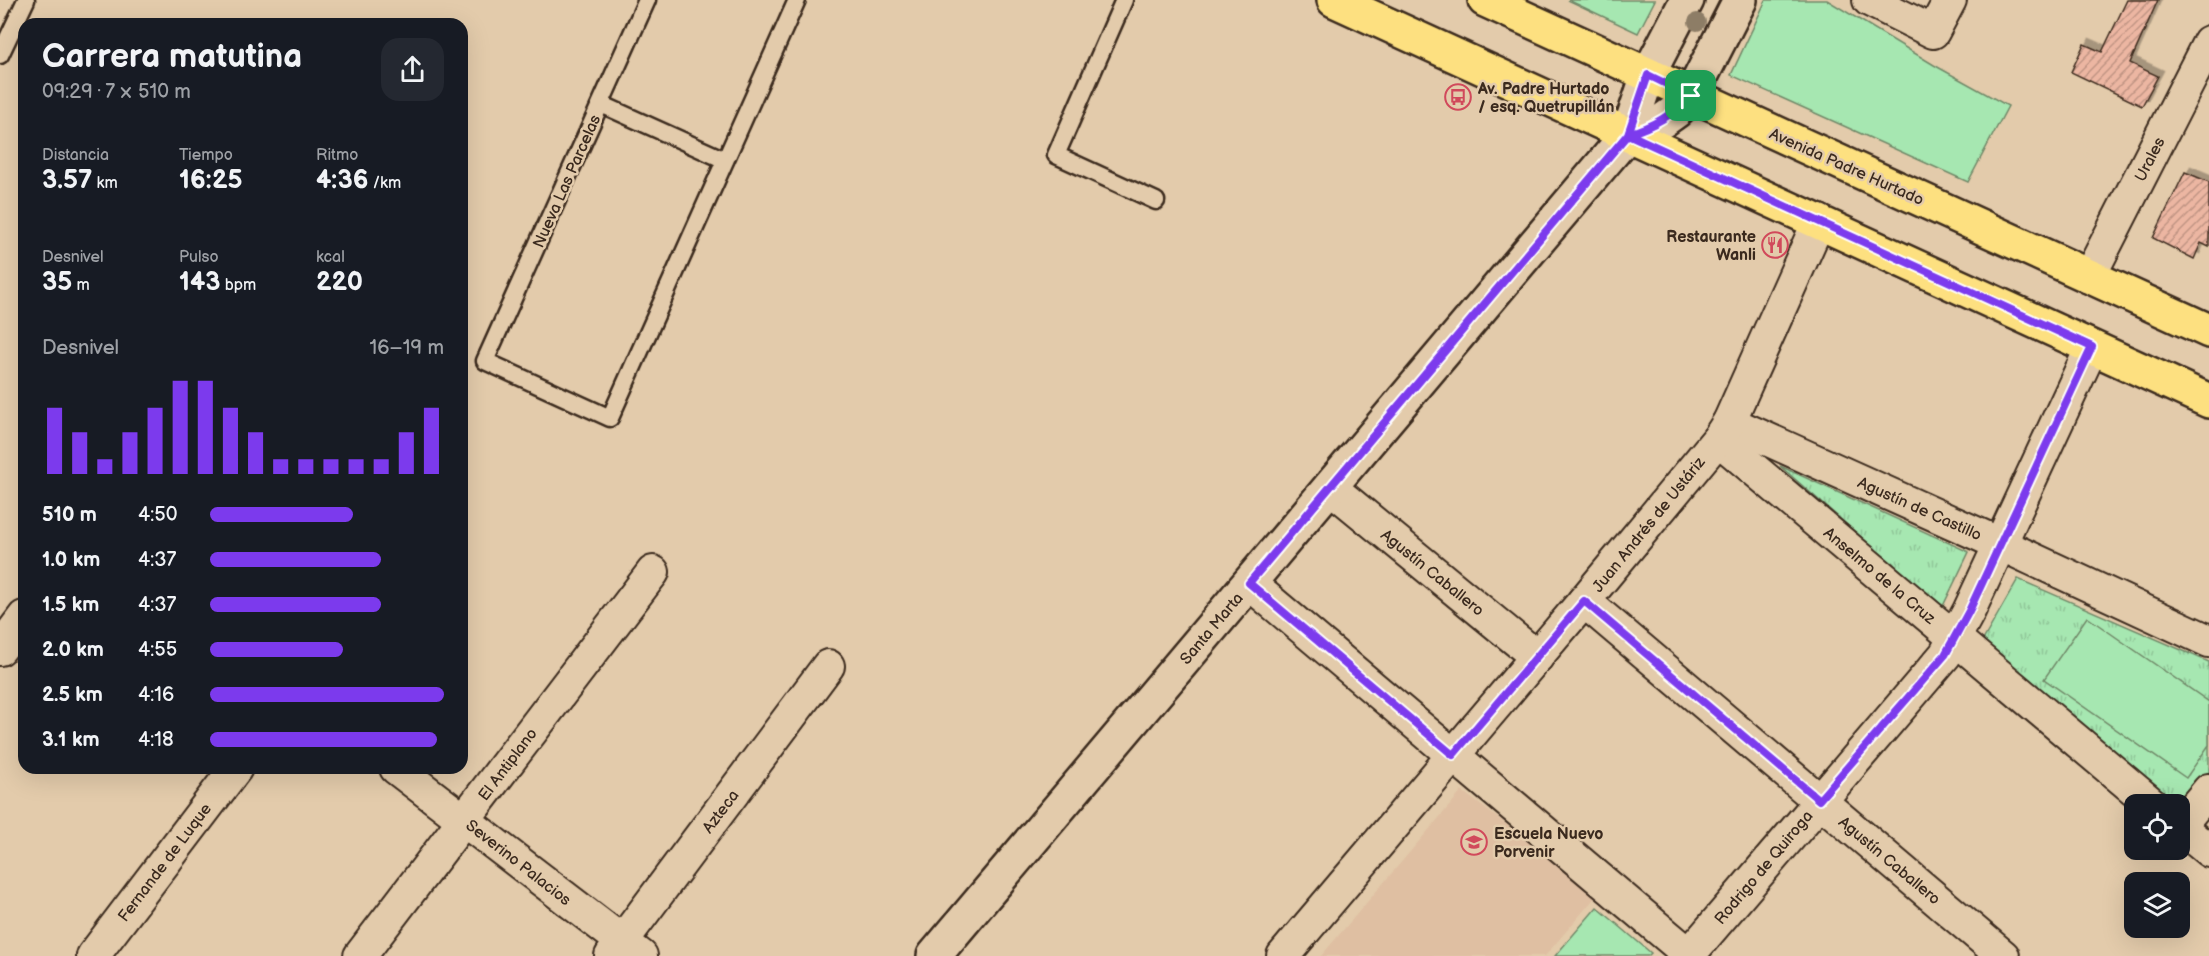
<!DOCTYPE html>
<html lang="es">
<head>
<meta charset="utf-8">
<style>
  body { margin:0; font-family:"Balsamiq Sans",sans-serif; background:#242831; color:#f1f3f6; height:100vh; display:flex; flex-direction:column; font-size:22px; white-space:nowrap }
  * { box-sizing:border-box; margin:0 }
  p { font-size:20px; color:#9ea1a6 }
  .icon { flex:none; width:33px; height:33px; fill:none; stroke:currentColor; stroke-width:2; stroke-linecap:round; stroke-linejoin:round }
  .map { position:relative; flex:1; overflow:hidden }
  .side { position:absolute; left:18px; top:18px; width:450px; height:756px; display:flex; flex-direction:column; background:#171b24; border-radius:18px; box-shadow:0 6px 24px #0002 }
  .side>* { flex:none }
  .fabs { position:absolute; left:2124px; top:794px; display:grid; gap:12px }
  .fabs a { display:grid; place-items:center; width:66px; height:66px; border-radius:12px; background:#171b24; box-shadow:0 6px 24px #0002; font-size:30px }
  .pin { position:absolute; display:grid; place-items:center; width:51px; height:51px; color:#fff; margin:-26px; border-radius:12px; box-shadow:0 3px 9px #0006 }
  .round { display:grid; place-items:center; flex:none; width:63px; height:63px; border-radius:18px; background:#242831 }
  .headline { display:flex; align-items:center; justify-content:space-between; height:102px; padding:0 24px }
  h1 { font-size:33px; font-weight:600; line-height:45px }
  .metrics { display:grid; grid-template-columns:repeat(3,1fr); gap:9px; height:102px; padding:6px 24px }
  .metrics div { display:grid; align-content:center }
  .metrics b { font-size:26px; font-weight:600 }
  .metrics small { font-size:16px; font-weight:400 }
  .metrics p { font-size:16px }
  .chart { height:168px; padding:12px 24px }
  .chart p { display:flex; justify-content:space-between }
  .chart svg { width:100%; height:108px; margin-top:6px; stroke:#7c3aed; stroke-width:6 }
  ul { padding:0 24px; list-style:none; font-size:20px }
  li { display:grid; grid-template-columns:96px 72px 1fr; align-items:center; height:45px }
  li i { height:15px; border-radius:8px; background:#7c3aed }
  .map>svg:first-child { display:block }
  .built { fill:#dfbfa2 }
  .grass { fill:url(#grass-tufts); stroke:#708868; stroke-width:1.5 }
  .park { fill:#a6e7b1; stroke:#708868; stroke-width:1.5 }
  .building { fill:url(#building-hatch); stroke:#3b2a1e; stroke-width:1.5; filter:url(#shadow) }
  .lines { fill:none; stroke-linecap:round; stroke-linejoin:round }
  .lane-casing { stroke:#3b2a1e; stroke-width:21 }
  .street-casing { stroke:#3b2a1e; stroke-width:36 }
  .secondary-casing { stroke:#3b2a1e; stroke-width:38 }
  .primary-casing { stroke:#3b2a1e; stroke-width:38 }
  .lane { stroke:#e3cbab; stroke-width:16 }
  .street { stroke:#e3cbab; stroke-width:32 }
  .secondary { stroke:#e3cbab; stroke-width:33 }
  .primary { stroke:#fde080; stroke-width:33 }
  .tree { fill:#8d7d66 }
  .route-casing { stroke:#fff; stroke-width:12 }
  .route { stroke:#7c3aed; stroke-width:8 }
  .labels { text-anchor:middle; stroke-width:5; stroke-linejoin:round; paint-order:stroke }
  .poi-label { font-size:16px; font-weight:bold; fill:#3b2a1e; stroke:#e3cbab; text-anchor:start }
  .street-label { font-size:16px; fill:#3b2a1e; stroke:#e3cbab }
</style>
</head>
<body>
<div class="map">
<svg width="2209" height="956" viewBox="0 0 2209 956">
  <defs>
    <pattern id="grass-tufts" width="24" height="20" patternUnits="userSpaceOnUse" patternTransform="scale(1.5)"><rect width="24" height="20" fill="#a6e7b1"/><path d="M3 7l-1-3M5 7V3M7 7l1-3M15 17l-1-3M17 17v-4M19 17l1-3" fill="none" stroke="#90c698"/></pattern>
    <pattern id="building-hatch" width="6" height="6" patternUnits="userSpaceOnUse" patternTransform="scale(1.5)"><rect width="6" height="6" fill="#ecb6a2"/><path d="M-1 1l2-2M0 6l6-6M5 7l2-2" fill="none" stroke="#c09483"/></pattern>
    <filter id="shadow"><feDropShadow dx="5.5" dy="-5.5" stdDeviation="0" flood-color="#0004"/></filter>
  </defs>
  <rect width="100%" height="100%" fill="#e3cbab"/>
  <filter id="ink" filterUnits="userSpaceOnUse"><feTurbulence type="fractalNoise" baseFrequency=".0167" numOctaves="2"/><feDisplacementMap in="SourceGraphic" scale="12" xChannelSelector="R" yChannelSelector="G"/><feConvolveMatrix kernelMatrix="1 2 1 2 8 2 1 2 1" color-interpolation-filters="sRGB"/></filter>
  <g filter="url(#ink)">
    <polygon class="built" points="1462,791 1598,894 1545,956 1321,956"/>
    <g class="grass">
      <polygon points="1780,466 1969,552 1942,608"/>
      <polygon points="2018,579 2209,662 2209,788 2180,804 2175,804 1982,642"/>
    </g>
    <g class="park">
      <polygon points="1568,0 1655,0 1638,33"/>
      <polygon points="1766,0 1827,0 1934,65 2008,106 1968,182 1731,75"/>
      <polygon points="2087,617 2209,702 2209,745 2186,778 2044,679"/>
      <polygon points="1597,907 1651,953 1648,956 1555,956"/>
    </g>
    <g class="building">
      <polygon points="2127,0 2158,0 2130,63 2158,76 2142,106 2071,72 2084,44 2102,52"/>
      <polygon points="2185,172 2209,182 2209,247 2201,243 2194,259 2153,238"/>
    </g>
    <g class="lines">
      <g class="lane-casing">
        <g id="lane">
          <polyline points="647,0 485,361 610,418 797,0"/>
          <polyline points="1124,0 1056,155 1156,201"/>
          <polyline points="0,55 26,0"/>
          <polyline points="601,104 725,160"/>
        </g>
      </g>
      <g class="street-casing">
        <g id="street">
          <polyline points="1869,0 1933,32 1950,0"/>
          <polyline points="2089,277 2209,42"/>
          <polyline points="1729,422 2000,544 2209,641"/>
          <polyline points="1718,439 2152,804"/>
          <polyline points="1330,487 1537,657"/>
          <polyline points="1249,583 1691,956"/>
          <polyline points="1584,601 2003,956"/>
          <polyline points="0,649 24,617"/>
          <polyline points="396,768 641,956"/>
          <polyline points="2180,825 2209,790"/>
          <polyline points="2180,827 2209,851"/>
          <polyline points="93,956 236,768"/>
          <polyline points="360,956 653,572"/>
          <polyline points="611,956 828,666"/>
          <polyline points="1283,956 1584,601 1718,439 1729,422 1819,221"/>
          <polyline points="1688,956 1945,655 1969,611 2092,347"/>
        </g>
      </g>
      <g class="secondary-casing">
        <g id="secondary">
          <polyline points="1628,134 1662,121 1676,111 1691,96 1740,0"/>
          <polyline points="934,956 1628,134 1648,75 1687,0"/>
        </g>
      </g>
      <g class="primary-casing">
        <g id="primary">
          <polyline points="1334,0 2209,401"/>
          <polyline points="1485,0 2209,331"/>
        </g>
      </g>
      <use href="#lane" class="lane"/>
      <use href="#street" class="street"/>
      <use href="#secondary" class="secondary"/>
      <use href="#primary" class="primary"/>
    </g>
    <circle class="tree" cx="1697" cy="22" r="9"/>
  </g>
  <g class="lines" filter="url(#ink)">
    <g class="route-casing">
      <path id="route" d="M1691,96C1672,115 1654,126 1628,134L1249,583L1453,755L1584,601L1819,800L1945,655L1969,611L2092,347L1628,134L1648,75L1691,96"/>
    </g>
    <use href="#route" class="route"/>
  </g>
  <defs>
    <g id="bus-ring" transform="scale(1.35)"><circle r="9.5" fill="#e3cbab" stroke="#d1495b" stroke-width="1.5"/><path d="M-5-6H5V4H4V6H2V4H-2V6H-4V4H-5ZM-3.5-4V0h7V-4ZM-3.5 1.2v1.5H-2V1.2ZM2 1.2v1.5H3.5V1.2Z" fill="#d1495b"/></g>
    <g id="restaurant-ring" transform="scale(1.35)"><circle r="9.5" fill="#e3cbab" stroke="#d1495b" stroke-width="1.5"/><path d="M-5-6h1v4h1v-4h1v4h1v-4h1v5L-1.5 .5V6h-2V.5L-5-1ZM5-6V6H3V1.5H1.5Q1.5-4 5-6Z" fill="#d1495b"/></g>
    <g id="school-ring" transform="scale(1.35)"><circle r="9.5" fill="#e3cbab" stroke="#d1495b" stroke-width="1.5"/><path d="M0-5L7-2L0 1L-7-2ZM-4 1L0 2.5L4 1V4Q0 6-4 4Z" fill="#d1495b"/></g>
  </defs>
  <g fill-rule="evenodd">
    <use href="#bus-ring" x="1458" y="97"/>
    <use href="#restaurant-ring" x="1775" y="245"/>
    <use href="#school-ring" x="1474" y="842"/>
  </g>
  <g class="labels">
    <g class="poi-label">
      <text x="1478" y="94">Av. Padre Hurtado<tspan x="1478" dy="18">/ esq. Quetrupillán</tspan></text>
      <text x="1756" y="242" text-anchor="end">Restaurante<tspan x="1756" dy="18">Wanli</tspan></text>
      <text x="1494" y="839">Escuela Nuevo<tspan x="1494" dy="18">Porvenir</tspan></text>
    </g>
    <g class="street-label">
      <text transform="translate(2149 159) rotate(-63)" y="6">Urales</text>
      <text transform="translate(1847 166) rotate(24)" y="6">Avenida Padre Hurtado</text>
      <text transform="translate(566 181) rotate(-66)" y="6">Nueva Las Parcelas</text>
      <text transform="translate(1920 508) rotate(24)" y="6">Agustín de Castillo</text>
      <text transform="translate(1648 524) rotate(-51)" y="6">Juan Andrés de Ustáriz</text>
      <text transform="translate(1433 572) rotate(39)" y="6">Agustín Caballero</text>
      <text transform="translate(1880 575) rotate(40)" y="6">Anselmo de la Cruz</text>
      <text transform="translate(1211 628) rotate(-50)" y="6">Santa Marta</text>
      <text transform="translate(507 764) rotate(-53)" y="6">El Antiplano</text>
      <text transform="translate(720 811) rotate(-53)" y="6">Azteca</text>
      <text transform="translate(1890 860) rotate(40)" y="6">Agustín Caballero</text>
      <text transform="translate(164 862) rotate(-53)" y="6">Fernande de Luque</text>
      <text transform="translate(519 862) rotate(38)" y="6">Severino Palacios</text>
      <text transform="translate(1763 867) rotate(-50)" y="6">Rodrigo de Quiroga</text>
    </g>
  </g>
</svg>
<div class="fabs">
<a><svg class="icon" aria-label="locate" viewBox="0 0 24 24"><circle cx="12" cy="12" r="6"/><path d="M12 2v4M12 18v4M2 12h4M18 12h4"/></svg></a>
<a><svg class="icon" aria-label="layers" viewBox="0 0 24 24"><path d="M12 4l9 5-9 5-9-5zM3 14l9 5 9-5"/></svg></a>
</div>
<div class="pin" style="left:1691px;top:96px;background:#1e9e55"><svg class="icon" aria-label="arrive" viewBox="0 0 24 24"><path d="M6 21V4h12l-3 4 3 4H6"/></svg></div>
<section class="side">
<div class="headline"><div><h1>Carrera matutina</h1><p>09:29 · 7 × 510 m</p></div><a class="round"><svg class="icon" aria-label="share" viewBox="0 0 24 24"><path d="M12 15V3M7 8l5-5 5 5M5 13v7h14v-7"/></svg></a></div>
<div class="metrics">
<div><p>Distancia</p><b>3.57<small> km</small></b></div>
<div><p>Tiempo</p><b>16:25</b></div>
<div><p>Ritmo</p><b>4:36<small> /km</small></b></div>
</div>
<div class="metrics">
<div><p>Desnivel</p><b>35<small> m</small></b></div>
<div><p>Pulso</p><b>143<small> bpm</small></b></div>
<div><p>kcal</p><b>220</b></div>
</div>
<div class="chart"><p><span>Desnivel</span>16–19 m</p>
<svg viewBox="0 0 160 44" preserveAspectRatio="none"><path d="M5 44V17M15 44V27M25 44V38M35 44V27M45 44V17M55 44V6M65 44V6M75 44V17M85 44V27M95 44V38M105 44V38M115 44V38M125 44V38M135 44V38M145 44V27M155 44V17"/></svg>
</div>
<ul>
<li><b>510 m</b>4:50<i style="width:61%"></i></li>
<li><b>1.0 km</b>4:37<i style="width:73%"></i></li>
<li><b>1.5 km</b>4:37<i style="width:73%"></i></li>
<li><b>2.0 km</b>4:55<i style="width:57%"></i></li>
<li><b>2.5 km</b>4:16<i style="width:100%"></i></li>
<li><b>3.1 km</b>4:18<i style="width:97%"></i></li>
</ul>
</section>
</div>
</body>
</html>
